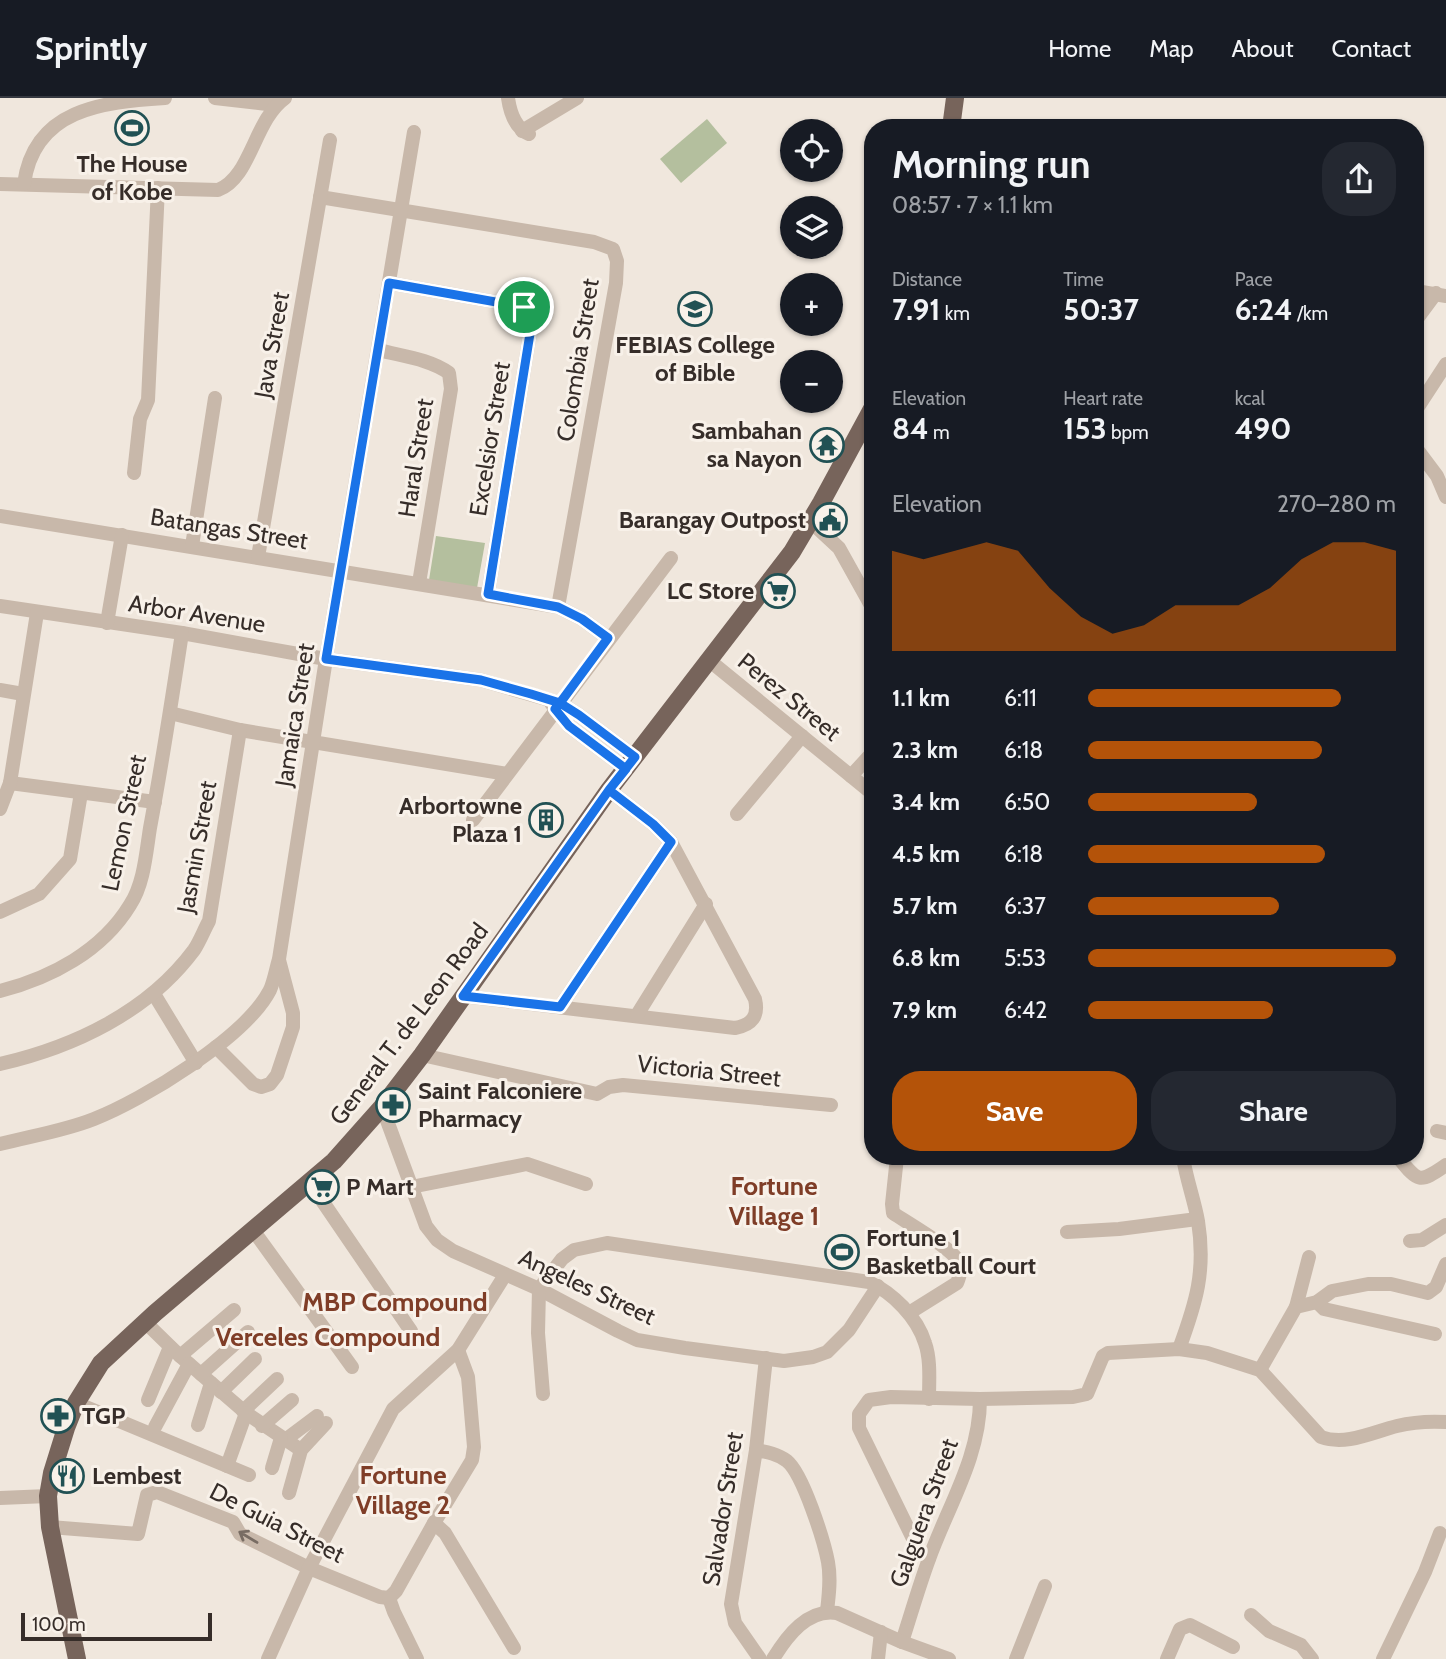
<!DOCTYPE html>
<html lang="en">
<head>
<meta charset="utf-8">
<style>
  body { margin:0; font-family:Cabin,sans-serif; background:#242831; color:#f1f3f6; height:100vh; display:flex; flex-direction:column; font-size:26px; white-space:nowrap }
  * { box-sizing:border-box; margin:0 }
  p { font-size:23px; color:#9ea1a6 }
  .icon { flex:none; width:38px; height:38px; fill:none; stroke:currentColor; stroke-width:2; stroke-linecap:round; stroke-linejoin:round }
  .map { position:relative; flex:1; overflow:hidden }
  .drawer { position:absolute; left:864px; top:21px; width:560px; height:1046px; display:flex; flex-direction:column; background:#171b24; border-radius:28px; box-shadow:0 2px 5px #0004 }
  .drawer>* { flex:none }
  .controls { position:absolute; left:780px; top:21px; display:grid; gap:14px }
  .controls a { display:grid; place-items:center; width:63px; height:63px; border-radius:50%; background:#171b24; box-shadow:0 2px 5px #0004; font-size:35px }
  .scale { position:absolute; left:21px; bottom:18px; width:191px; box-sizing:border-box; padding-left:7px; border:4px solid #362d29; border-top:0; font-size:19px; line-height:24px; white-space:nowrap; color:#362d29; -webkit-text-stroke:5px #f8f1e9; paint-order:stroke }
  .pin { position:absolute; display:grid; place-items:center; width:60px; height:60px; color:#fff; margin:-30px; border:4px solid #fff; border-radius:50%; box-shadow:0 2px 7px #0007 }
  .round { display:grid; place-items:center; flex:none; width:74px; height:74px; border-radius:28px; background:#242831 }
  .overview { display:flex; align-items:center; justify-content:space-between; height:119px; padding:0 28px }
  h1 { font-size:38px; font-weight:700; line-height:52px }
  .figures { display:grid; grid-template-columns:repeat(3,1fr); gap:10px; height:119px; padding:7px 28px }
  .figures div { display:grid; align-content:center }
  .figures b { font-size:30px; font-weight:700 }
  .figures small { font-size:19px; font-weight:400 }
  .figures p { font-size:19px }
  .chart { height:196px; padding:14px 28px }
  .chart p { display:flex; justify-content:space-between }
  .chart svg { width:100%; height:126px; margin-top:7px; fill:#b45309; opacity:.7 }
  .action { display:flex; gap:14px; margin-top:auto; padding:14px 28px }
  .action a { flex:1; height:80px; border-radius:28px; background:#b45309; color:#fff; font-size:28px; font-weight:700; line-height:80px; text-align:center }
  .action a+a { background:#242831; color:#f1f3f6 }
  ul { padding:0 28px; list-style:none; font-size:23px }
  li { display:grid; grid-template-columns:112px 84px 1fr; align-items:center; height:52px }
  li i { height:18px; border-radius:9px; background:#b45309 }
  header { display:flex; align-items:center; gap:42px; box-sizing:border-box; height:98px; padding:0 35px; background:#171b24; border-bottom:2px solid #363941 }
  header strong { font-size:33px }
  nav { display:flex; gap:38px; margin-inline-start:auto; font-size:24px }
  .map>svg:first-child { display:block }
  .green { fill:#b4bf9e }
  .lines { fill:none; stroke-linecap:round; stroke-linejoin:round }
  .minor { stroke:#c8b8aa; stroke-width:14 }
  .major { stroke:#77645b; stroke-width:18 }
  .oneway { stroke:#786c63 }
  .route-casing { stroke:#fff; stroke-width:14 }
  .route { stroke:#1a73e8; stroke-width:9 }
  .labels { text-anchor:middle; stroke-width:6; stroke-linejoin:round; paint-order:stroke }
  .poi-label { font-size:24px; font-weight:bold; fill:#362d29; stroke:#f8f1e9; text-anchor:start }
  .street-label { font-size:24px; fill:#362d29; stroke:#f8f1e9 }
  .neighbourhood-label { font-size:26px; font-weight:bold; fill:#7f3d27; stroke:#f8f1e9 }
</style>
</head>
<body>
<header>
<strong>Sprintly</strong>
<nav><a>Home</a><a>Map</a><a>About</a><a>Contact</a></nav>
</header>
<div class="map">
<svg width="1446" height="1561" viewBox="0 0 1446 1561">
  <rect width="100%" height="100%" fill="#f0e7dd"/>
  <g class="green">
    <polygon points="707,21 727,45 681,85 660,61"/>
    <polygon points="436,438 485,445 477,490 429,482"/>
  </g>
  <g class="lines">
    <g class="minor">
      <polyline points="215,0 275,7"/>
      <path d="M508,0C510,14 515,30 529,36"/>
      <polyline points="522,33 577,0"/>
      <path d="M0,86L218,92C251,80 254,22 285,0"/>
      <path d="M24,86C34,11 102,4 165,0"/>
      <polyline points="320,99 594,144 613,151 617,163 616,185 558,509"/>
      <polyline points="389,185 524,209 533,217 488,496"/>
      <polyline points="1416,193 1446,198"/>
      <polyline points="1416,222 1436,195"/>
      <path d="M379,252C401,258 430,261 449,275L451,291L419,485"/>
      <polyline points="1416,312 1446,266"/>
      <polyline points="1416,350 1437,378 1446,399"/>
      <polyline points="134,375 140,321 148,302 158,90"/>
      <polyline points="0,418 558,509 582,521 608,540"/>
      <polyline points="811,424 839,450 873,511"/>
      <polyline points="192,448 215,300"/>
      <polyline points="258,459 330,42"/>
      <polyline points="0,508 182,535 326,561 481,582 560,605 579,617 635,659"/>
      <polyline points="107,525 122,437"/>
      <polyline points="710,563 873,696"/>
      <polyline points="0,592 23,596"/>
      <polyline points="551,605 569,628 626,671"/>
      <polyline points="170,615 240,632 507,676"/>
      <polyline points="851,678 873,654"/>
      <polyline points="10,685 155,704"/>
      <polyline points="0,711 10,685 37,515"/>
      <polyline points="737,716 802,638"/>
      <polyline points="473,722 671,460"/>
      <polyline points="0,814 39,796 70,761 81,695"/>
      <path d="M0,893C51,880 102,853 130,807C144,786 146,755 150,730C162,666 172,601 182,535"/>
      <polyline points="154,896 196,965"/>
      <path d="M463,898L735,930C752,927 759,918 755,901L671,744L653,726L609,692"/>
      <polyline points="560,909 671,744"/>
      <polyline points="637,917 706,806"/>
      <polyline points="216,949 253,986 261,989 270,986 277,977 293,929 293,915 279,862"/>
      <polyline points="422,957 597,996 609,989 623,987 831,1007"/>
      <path d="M0,966C74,949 148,914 194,852C200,843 204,832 209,823L240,632"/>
      <polyline points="382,1009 426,1128 437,1142 453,1153 539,1191 618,1233 637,1242 685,1250 784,1263 813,1259 827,1254 849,1232 878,1188"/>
      <polyline points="1437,1033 1446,1035"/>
      <path d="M0,1046C31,1038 64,1033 94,1021C143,1002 246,939 270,892C274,883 276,871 279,861L326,561L414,34"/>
      <path d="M897,1059L892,1106L893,1115C906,1124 952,1150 958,1163C962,1170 960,1178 957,1185L909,1215"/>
      <path d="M1398,1059C1418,1084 1419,1086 1446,1067"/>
      <polyline points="310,1085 411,1233"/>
      <polyline points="411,1089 527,1066 586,1086"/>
      <polyline points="253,1132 352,1269"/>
      <polyline points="1067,1134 1119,1131 1197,1121"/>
      <polyline points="1410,1143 1422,1142 1446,1127"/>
      <polyline points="1317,1204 1324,1211 1435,1236"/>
      <polyline points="1296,1209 1309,1159"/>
      <polyline points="145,1224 180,1258 246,1315 301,1352"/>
      <path d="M1179,1251C1196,1205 1206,1173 1198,1123C1194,1101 1186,1080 1183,1059"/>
      <polyline points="180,1258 234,1212"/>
      <polyline points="1260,1272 1296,1209 1317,1204 1332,1193 1368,1186 1391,1186 1428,1195 1436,1189 1446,1166"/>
      <polyline points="201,1276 248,1234"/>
      <polyline points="221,1294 255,1261"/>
      <path d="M543,1296L538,1235L539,1191L562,1161L574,1152L607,1145L869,1184C893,1195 917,1219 925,1245C931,1262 929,1283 929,1301"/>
      <polyline points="148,1302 170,1249"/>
      <polyline points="76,1305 249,1377"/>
      <polyline points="243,1313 277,1281"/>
      <polyline points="198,1327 211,1285"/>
      <polyline points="262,1328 292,1302"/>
      <polyline points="155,1329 189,1266"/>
      <polyline points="285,1342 317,1318"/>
      <path d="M756,1352C767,1354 778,1356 787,1363C803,1376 824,1443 828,1464C831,1480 829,1497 827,1513"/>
      <polyline points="227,1368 246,1315"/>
      <polyline points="272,1370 281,1340"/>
      <polyline points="289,1395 301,1352 326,1325"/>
      <polyline points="0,1400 48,1398"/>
      <polyline points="434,1425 445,1435 514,1550"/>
      <polyline points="50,1429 138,1436 147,1397 157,1394 233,1424 240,1436 309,1470 380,1499 389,1500"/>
      <path d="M929,1460L920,1455L859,1330V1316L869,1302L891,1299L980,1301L1073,1299L1087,1296L1103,1258L1108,1255L1179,1251L1207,1255L1260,1272L1321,1339C1346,1348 1373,1334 1397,1328C1413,1324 1429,1323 1446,1324"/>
      <polyline points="389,1500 396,1493 434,1425 472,1362 474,1349 468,1279 458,1252"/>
      <polyline points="389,1500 394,1514 417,1561"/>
      <polyline points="1251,1517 1269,1533 1301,1547 1312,1561"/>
      <path d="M902,1544C911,1516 919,1488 929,1461C948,1408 980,1359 980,1301"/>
      <polyline points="268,1561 309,1470 393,1311 458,1252 505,1177"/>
      <polyline points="760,1561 735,1525 731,1506 756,1352 766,1260"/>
      <path d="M773,1561C787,1538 808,1510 837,1515L902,1544L949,1561"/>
      <polyline points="878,1561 881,1534"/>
      <polyline points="1016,1561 1045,1488"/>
      <polyline points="1167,1561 1180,1531 1190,1527 1233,1549"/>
      <polyline points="1383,1561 1425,1474 1440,1435"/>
    </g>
    <g class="major">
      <polyline points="951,30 955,0"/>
      <polyline points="77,1561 50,1429 48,1398 52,1375 66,1330 76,1305 101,1265 155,1215 334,1063 382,1009 422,957 609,692 792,454 821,405 873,309"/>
    </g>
  </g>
  <defs><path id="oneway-shaft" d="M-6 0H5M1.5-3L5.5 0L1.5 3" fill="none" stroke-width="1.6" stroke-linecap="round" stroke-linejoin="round" transform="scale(1.75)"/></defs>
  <use class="oneway" href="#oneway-shaft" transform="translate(248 1439) rotate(-149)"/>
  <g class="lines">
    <g class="route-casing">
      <polyline id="route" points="524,209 533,217 488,496 558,509 582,521 608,540 560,605 555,611 569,628 626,671 609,692 463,898 560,909 671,744 653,726 609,692 635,659 579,617 560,605 531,596 481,582 326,561 389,185 524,209"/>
    </g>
    <use href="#route" class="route"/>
  </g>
  <defs>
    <g id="stadium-ring" transform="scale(1.75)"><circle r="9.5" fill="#f8f1e9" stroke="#215154" stroke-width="1.5"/><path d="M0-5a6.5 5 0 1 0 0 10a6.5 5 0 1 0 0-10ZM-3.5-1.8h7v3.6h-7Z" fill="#215154"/></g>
    <g id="university-ring" transform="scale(1.75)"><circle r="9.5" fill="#f8f1e9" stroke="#215154" stroke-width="1.5"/><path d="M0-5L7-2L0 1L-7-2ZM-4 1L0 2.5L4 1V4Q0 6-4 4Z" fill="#215154"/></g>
    <g id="temple-ring" transform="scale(1.75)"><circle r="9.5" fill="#f8f1e9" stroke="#215154" stroke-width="1.5"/><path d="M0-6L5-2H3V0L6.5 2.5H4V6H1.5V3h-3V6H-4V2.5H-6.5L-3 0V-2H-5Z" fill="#215154"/></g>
    <g id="civic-ring" transform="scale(1.75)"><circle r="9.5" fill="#f8f1e9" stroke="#215154" stroke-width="1.5"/><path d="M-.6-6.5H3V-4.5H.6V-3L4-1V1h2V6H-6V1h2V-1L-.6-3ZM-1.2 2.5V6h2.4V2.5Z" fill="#215154"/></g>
    <g id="supermarket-ring" transform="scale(1.75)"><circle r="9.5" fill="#f8f1e9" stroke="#215154" stroke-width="1.5"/><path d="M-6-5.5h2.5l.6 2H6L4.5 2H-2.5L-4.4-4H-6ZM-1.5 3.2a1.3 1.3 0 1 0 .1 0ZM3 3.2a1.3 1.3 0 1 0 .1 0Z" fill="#215154"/></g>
    <g id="building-ring" transform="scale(1.75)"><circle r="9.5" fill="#f8f1e9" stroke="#215154" stroke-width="1.5"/><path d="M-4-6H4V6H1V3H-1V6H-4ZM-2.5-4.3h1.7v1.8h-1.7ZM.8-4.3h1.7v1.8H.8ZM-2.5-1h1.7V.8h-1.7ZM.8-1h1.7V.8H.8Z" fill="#215154"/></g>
    <g id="pharmacy-ring" transform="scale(1.75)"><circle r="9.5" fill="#f8f1e9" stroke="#215154" stroke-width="1.5"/><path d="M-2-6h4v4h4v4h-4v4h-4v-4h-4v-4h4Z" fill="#215154"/></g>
    <g id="restaurant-ring" transform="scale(1.75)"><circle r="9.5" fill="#f8f1e9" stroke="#215154" stroke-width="1.5"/><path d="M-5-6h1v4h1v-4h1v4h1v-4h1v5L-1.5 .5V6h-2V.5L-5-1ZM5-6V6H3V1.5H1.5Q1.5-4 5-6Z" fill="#215154"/></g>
  </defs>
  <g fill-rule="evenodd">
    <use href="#stadium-ring" x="132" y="30"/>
    <use href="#university-ring" x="695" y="211"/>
    <use href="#temple-ring" x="827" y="347"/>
    <use href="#civic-ring" x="830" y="422"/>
    <use href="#supermarket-ring" x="778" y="493"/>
    <use href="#building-ring" x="546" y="722"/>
    <use href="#pharmacy-ring" x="393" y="1007"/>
    <use href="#supermarket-ring" x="322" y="1089"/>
    <use href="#stadium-ring" x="842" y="1154"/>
    <use href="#pharmacy-ring" x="58" y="1318"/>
    <use href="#restaurant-ring" x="67" y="1378"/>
  </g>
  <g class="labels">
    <g class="poi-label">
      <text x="132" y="74" text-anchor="middle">The House<tspan x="132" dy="28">of Kobe</tspan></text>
      <text x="695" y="255" text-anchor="middle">FEBIAS College<tspan x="695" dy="28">of Bible</tspan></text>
      <text x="802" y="341" text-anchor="end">Sambahan<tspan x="802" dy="28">sa Nayon</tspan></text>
      <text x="806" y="430" text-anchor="end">Barangay Outpost</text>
      <text x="754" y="501" text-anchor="end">LC Store</text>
      <text x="522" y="716" text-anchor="end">Arbortowne<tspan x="522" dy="28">Plaza 1</tspan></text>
      <text x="418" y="1001">Saint Falconiere<tspan x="418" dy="28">Pharmacy</tspan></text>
      <text x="346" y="1097">P Mart</text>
      <text x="866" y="1148">Fortune 1<tspan x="866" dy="28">Basketball Court</tspan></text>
      <text x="82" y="1326">TGP</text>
      <text x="92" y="1386">Lembest</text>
    </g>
    <g class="street-label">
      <text transform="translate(272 247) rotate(-80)" y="8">Java Street</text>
      <text transform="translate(578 262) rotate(-81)" y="8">Colombia Street</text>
      <text transform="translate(490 341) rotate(-81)" y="8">Excelsior Street</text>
      <text transform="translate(416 360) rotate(-81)" y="8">Haral Street</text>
      <text transform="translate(229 431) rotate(9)" y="8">Batangas Street</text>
      <text transform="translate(197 516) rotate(9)" y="8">Arbor Avenue</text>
      <text transform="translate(789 599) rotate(39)" y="8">Perez Street</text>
      <text transform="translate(295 617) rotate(-81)" y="8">Jamaica Street</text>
      <text transform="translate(124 725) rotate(-78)" y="8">Lemon Street</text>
      <text transform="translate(197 749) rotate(-80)" y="8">Jasmin Street</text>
      <text transform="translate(409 926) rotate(-53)" y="8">General T. de Leon Road</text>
      <text transform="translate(709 973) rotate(6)" y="8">Victoria Street</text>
      <text transform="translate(587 1189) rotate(25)" y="8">Angeles Street</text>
      <text transform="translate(723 1411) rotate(-81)" y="8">Salvador Street</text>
      <text transform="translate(924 1415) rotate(-70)" y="8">Galguera Street</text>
      <text transform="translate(277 1425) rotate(27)" y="8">De Guia Street</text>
    </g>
    <g class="neighbourhood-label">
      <text x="774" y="1097">Fortune<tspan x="774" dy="30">Village 1</tspan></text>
      <text x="395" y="1213">MBP Compound</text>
      <text x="328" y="1248">Verceles Compound</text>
      <text x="403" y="1386">Fortune<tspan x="403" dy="30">Village 2</tspan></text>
    </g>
  </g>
</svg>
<div class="controls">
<a><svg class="icon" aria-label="locate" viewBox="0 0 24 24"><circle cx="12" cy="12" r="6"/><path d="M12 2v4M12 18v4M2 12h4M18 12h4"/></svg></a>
<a><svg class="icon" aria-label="layers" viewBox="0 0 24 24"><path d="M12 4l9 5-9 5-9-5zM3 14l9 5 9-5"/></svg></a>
<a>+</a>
<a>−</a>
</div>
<div class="scale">100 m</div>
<div class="pin" style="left:524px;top:209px;background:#1e9e55"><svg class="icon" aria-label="arrive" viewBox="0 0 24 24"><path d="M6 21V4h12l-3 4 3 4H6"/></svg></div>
<section class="drawer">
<div class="overview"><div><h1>Morning run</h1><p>08:57 · 7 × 1.1 km</p></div><a class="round"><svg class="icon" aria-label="share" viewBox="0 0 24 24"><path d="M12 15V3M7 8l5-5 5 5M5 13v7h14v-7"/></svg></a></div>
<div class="figures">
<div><p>Distance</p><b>7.91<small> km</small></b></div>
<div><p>Time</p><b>50:37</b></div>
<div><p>Pace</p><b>6:24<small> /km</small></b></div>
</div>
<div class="figures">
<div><p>Elevation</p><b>84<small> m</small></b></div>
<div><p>Heart rate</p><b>153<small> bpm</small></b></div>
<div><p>kcal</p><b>490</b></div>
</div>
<div class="chart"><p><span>Elevation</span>270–280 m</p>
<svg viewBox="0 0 160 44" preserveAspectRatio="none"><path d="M0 44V9L10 12L20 9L30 6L40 9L50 22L60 32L70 38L80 35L90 28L100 28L110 28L120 22L130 12L140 6L150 6L160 9V44z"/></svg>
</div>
<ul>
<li><b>1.1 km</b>6:11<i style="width:82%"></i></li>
<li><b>2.3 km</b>6:18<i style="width:76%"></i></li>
<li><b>3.4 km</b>6:50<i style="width:55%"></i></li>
<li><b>4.5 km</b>6:18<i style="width:77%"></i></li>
<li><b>5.7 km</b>6:37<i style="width:62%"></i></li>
<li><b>6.8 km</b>5:53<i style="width:100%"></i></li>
<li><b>7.9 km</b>6:42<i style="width:60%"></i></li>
</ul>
<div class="action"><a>Save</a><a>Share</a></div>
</section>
</div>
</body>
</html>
